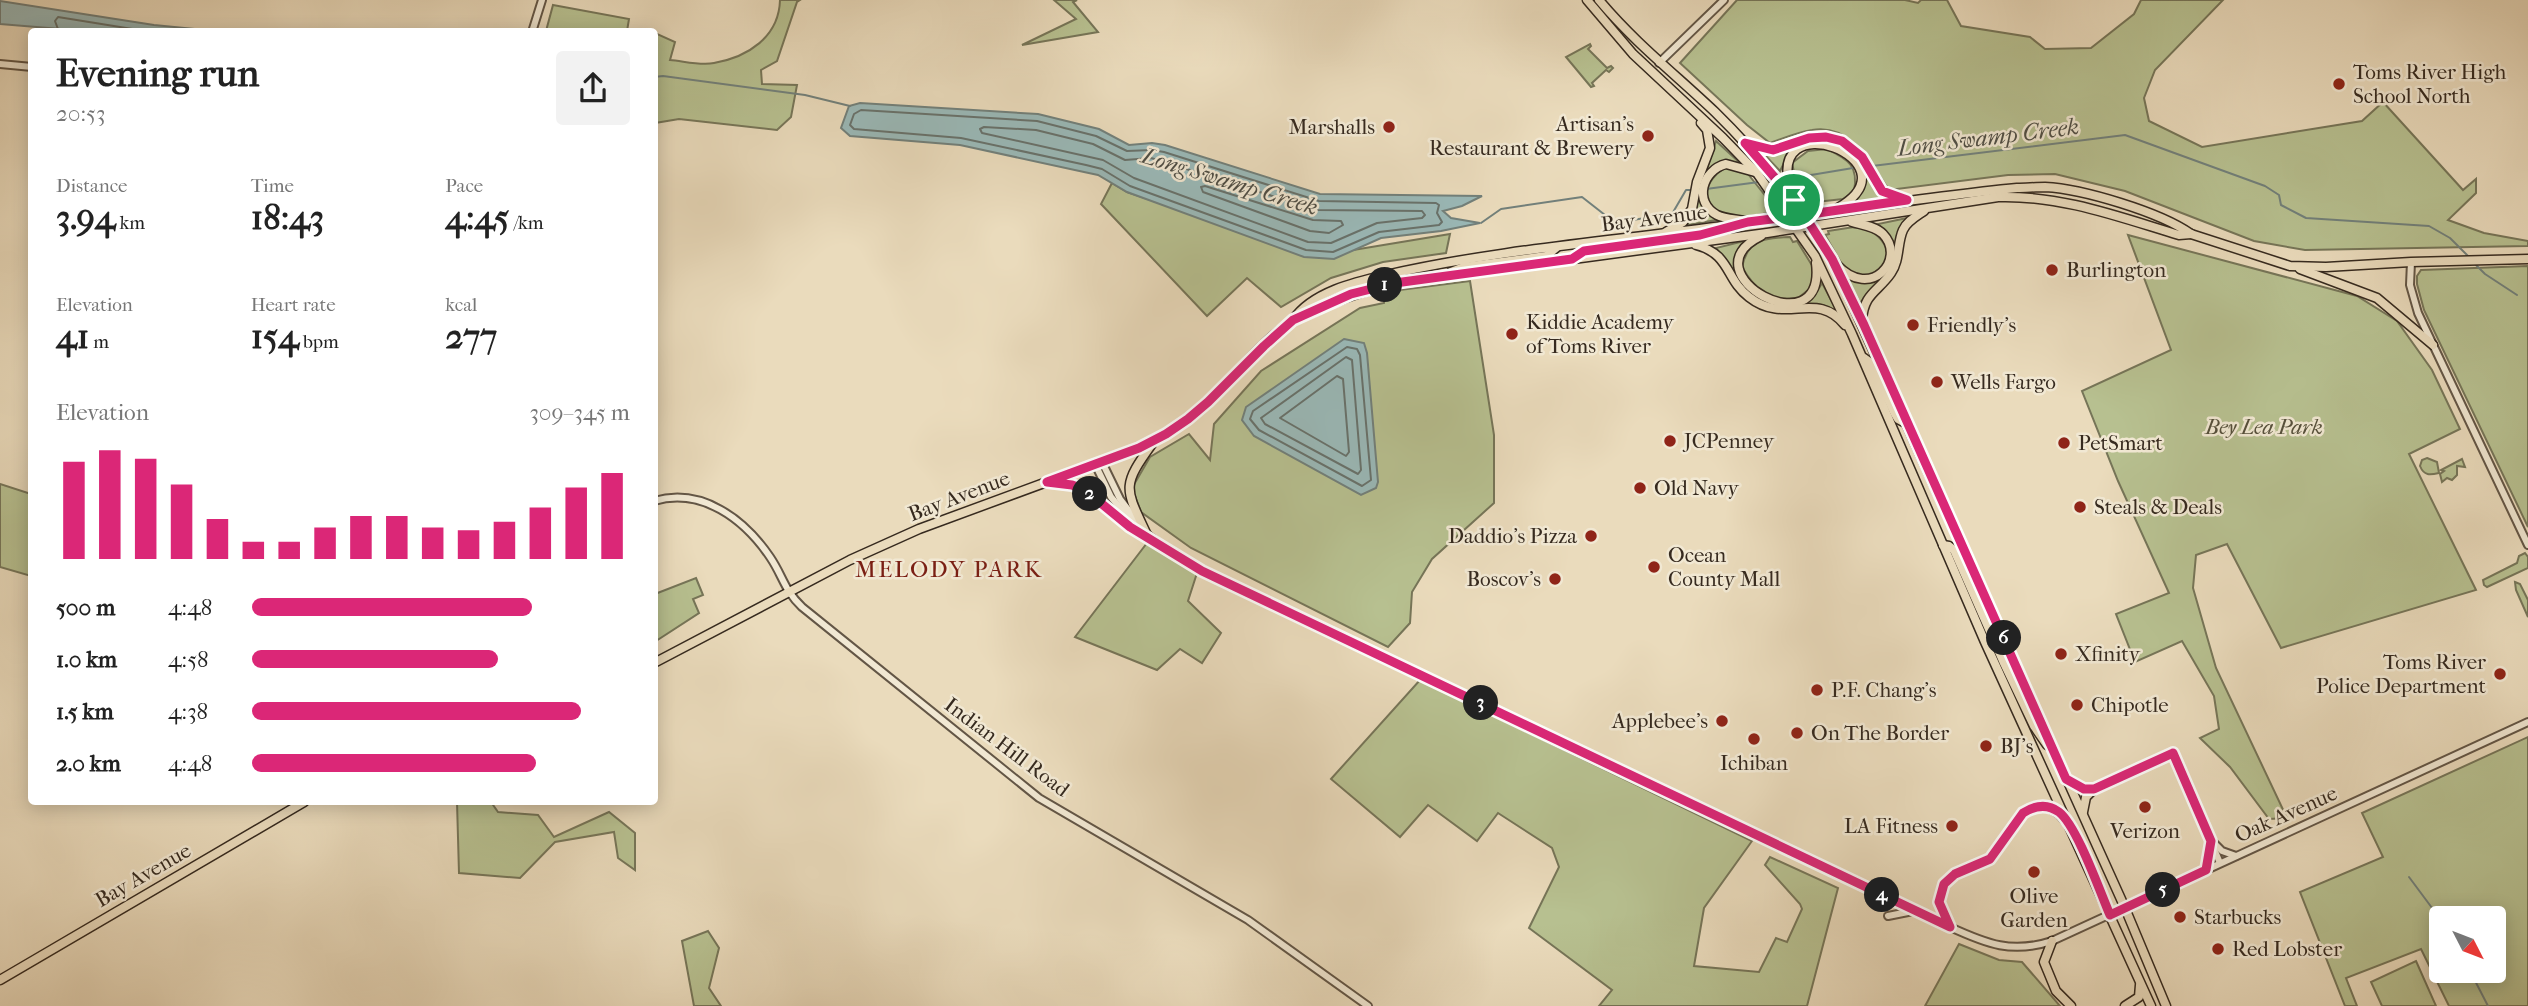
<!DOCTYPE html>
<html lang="en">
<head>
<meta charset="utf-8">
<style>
  body { margin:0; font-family:"IM FELL French Canon",serif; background:#f2f2f2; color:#222; height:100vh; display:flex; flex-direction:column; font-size:26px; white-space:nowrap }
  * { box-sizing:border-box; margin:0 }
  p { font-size:23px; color:#767676 }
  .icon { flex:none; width:38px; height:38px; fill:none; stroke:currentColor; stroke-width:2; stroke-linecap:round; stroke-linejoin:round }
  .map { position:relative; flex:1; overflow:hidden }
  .drawer { position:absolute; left:28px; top:28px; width:630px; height:777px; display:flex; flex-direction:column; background:#fff; border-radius:7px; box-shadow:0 4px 18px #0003 }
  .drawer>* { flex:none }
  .needle { width:46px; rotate:132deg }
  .fabs { position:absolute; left:2429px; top:906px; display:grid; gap:14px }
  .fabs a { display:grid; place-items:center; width:77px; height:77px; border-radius:7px; background:#fff; box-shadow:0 4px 18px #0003; font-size:35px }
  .pin { position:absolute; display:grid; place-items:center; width:60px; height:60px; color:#fff; margin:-30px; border:4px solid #fff; border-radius:50%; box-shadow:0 2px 7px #0007 }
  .km { position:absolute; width:35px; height:35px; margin:-18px; border-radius:50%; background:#222; color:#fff; font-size:19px; line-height:35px; text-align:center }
  .round { display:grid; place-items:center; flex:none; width:74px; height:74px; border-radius:7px; background:#f2f2f2 }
  .head { display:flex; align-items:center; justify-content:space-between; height:119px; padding:0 28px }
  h1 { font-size:38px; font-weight:700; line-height:52px }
  .metrics { display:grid; grid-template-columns:repeat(3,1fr); gap:10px; height:119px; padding:7px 28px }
  .metrics div { display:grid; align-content:center }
  .metrics b { font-size:35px; font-weight:700 }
  .metrics small { font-size:19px; font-weight:400 }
  .metrics p { font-size:19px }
  .chart { height:196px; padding:14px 28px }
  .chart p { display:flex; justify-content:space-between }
  .chart svg { width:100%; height:126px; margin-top:7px; stroke:#db2777; stroke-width:6 }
  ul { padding:0 28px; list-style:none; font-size:23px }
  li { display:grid; grid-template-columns:112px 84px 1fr; align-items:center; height:52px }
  li i { height:18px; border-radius:9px; background:#db2777 }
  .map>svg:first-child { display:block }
  .green { fill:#b7c090; stroke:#767558; stroke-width:2; fill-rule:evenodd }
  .water { fill:#9ab9b8; stroke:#72807b; stroke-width:2 }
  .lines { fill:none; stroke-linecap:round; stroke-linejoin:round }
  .shore { stroke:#68726c; stroke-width:2 }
  .stream { stroke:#72807b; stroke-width:2 }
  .minor-casing { stroke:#635646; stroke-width:10 }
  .major-casing { stroke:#362a1f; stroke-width:11 }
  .minor { stroke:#f1e8d3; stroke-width:6 }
  .major { stroke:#eadbbc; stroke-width:8 }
  .route-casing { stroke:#fff; stroke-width:14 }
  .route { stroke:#db2777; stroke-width:9 }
  .poi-dot { fill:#8f2418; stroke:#f1e8d3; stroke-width:2.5 }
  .labels { text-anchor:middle; stroke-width:5; stroke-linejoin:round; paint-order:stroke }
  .poi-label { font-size:21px; fill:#362a1f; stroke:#f1e8d3; text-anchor:start }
  .street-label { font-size:21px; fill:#362a1f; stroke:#f1e8d3 }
  .park-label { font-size:21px; font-style:italic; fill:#56503b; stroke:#f1e8d3 }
  .water-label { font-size:23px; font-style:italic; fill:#4f4e45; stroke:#f1e8d3 }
  .neighbourhood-label { font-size:23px; letter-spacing:2px; fill:#7a1f14; stroke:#f1e8d3 }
</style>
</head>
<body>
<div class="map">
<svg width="2528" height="1006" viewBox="0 0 2528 1006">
  <rect width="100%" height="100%" fill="#eadbbc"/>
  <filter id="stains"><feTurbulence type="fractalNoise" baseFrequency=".00286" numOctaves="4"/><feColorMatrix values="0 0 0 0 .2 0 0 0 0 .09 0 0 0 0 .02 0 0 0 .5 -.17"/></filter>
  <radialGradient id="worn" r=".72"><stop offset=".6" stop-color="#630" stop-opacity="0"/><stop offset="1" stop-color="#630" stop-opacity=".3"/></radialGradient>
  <g class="green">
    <path d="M780,0H800L797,2L777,61L761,70L762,84L797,85L791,117L777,130L679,119L655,123V33L675,42L670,60C683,61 701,66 714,63C748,57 779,37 780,0Z"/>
    <polygon points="1054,0 1077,0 1073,2 1098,32 1022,45 1076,19"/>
    <path d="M1737,0H1905L1918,3L1921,0H1947L1961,26L2030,37L2045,49L2091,48L2134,14L2141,0H2223L2155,70L2144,98L2149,121L2202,147L2362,121L2383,102L2463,190L2476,179V193L2448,220L2484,233L2528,241V246L2305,250L2254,241L2125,191L2055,174L2008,175L1889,190C1871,163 1851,123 1812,130C1798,132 1784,138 1770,143L1747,125L1680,63Z"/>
    <polygon points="553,5 629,19 627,31 645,31 546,31"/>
    <polygon points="1590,44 1591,46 1588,49 1607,68 1611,66 1613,68 1609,72 1606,70 1592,83 1594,86 1591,87 1566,57"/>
    <polygon points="1716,141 1740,163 1723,162 1705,175"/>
    <polygon points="1799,146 1787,157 1780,171 1761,151 1772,153"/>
    <path d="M1827,149C1848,159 1859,166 1854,191L1843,199L1816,202L1797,186L1792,163L1808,151Z"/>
    <path d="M1728,167L1748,174L1775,208L1774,212C1756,215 1736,221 1719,212C1696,201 1709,174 1728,167Z"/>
    <polygon points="1866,171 1882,198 1853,204 1864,189"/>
    <polygon points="1112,183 1127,192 1317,256 1450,234 1446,253 1383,262 1331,278 1281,307 1247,278 1207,316 1101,204"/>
    <polygon points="1699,191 1709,213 1716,220 1683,226 1693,215"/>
    <polygon points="1947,200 1822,222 1820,217 1821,216"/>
    <polygon points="1912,217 1895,253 1887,233 1878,224"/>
    <path d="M1854,227C1886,228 1900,265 1873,274C1868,276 1861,276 1856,276L1843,266L1825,235L1829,234L1828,231Z"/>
    <polygon points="2128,235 2357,296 2397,321 2432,370 2460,429 2409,454 2476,590 2281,648 2227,544 2196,555 2193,588 2216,668 2287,818 2269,819 2230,767 2200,738 2219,729 2214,696 2182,641 2135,662 2116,614 2169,593 2118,481 2082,391 2171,350"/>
    <path d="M1790,237L1793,242L1797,241L1813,267L1812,287L1798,298C1769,302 1756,291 1742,267C1748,239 1764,238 1790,237Z"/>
    <polygon points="1748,240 1737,257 1737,277 1716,248"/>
    <polygon points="2528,266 2528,527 2424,310 2417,284 2417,276 2421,270"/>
    <polygon points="1847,278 1864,283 1880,280 1860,303"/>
    <polygon points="1470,281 1494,435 1494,503 1432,559 1412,592 1410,623 1388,647 1191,548 1141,512 1132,488 1150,457 1189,434 1210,460 1214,424 1261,371 1360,308 1384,303 1384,292"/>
    <polygon points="1822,283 1837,311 1823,305 1800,306 1815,295"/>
    <path d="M2427,458L2437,462L2439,473C2430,475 2424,476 2420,466L2422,460Z"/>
    <polygon points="2462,459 2465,467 2457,466 2457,475 2452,480 2447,478 2442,482 2440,474 2444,471 2441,470"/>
    <polygon points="0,484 31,494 31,576 0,567"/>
    <polygon points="1147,543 1197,573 1188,601 1221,633 1202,663 1180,649 1157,670 1075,637"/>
    <polygon points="2525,553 2528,557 2528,568 2487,587 2484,585 2483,580 2517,563 2519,556"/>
    <polygon points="696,578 703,595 693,599 699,613 656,641 655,594"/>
    <polygon points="2515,582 2520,584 2528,600 2528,617 2516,590"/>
    <polygon points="1420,680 1752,841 1704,908 1694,966 1759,972 1776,938 1787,942 1802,909 1800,904 1765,865 1770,857 1838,888 1807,1006 1599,1006 1612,990 1529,928 1559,867 1552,848 1498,813 1477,841 1428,805 1400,837 1331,779"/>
    <path d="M2528,737V1006H2449L2421,949L2346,978L2357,1006H2345L2300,892L2383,857L2362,813ZM2441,919H2494V971H2441Z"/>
    <polygon points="457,802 491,802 498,812 538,815 554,837 609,812 635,833 635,870 618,858 614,832 555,842 520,878 459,873"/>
    <polygon points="708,931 719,948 709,988 721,1006 694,1006 682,941"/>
    <polygon points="1959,944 1999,960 2022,962 2060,1006 1925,1006"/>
    <polygon points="2416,961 2436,1006 2382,1006 2371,982"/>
  </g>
  <g class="water">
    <polygon points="0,1 154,25 215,31 97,32 0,24"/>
    <polygon points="860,103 1038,114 1099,129 1129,145 1152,143 1165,145 1320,194 1482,196 1462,206 1443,211 1451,218 1480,223 1441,231 1381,238 1334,259 1304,257 1127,192 1098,175 1084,172 960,145 850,136 841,128 849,106"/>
    <polygon points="1344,339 1364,343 1367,353 1378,482 1376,488 1361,495 1254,436 1242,420 1246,407"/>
  </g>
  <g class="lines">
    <g class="shore">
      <polyline points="59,32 55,21 58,17 151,32"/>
      <polygon points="861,110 1037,121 1096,136 1127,151 1152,150 1164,152 1319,201 1436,203 1439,205 1437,213 1442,222 1439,225 1379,232 1333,252 1306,250 1130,186 1102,169 1086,165 961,138 854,129 850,125 854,114"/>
      <polygon points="984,127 1036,130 1093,144 1125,160 1151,158 1161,161 1317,210 1422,211 1425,215 1422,218 1377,223 1331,243 1308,242 1134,178 1103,160 982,133 980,129"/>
      <polygon points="1205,186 1313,220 1341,221 1343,225 1329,233 1310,231 1203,192 1201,187"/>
      <polygon points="1347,347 1357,349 1360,355 1371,480 1362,486 1259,430 1250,419 1253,411"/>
      <polygon points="1346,357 1352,360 1361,470 1358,474 1265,424 1261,418"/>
      <polygon points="1337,376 1343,379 1349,452 1346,456 1280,418"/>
    </g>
    <g class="stream">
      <polyline points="654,77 663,76 805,95 850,106"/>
      <polyline points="1872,166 2125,135 2265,186 2279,195 2281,205 2306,218 2429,226 2450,238 2468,256"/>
      <polyline points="1793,178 1853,168"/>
      <polyline points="1706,189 1759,182"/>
      <polyline points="1481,223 1501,209 1582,197 1605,215 1619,222 1672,214 1686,190 1693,190"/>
      <polyline points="2474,263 2485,274 2517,295"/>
      <polyline points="2409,877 2441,920"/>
      <polyline points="2470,971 2488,1006"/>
    </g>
    <g class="minor-casing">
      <g id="minor">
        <polyline points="532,32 542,0"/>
        <polyline points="1659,63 1724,0"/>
        <polyline points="0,64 32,67"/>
        <polyline points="2411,262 2410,285 2418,313 2528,545"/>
        <polyline points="1102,462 1120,499 1140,525"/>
        <polyline points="1095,464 1111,497 1131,521"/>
        <path d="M654,501C702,487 744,519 770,557C783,576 784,590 802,607L1039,798L1248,920L1368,1006"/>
        <path d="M1145,533L1179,558L1202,571L1950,927C1987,944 2012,954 2052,941L2528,722"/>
        <polyline points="2094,789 2173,753 2220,863"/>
        <polyline points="2213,842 2222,851 2236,856"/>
        <polyline points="2206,870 2211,843"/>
        <polyline points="1888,916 1913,911"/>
      </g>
    </g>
    <g class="major-casing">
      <g id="major">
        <polyline points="1587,0 1633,54 1723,138 1757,173 1815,256 1852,334 1985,642 2151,1006"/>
        <path d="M1599,0C1634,42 1676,75 1715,112C1761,157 1799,205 1832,259L2125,908L2166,1006"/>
        <polyline points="1748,144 1774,150 1809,138 1826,137 1841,141 1862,157 1882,191 1904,200"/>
        <path d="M1792,194C1759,99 1921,160 1838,208"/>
        <path d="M1745,221C1736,219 1725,219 1717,215C1693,202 1702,170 1726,164L1755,172"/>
        <polyline points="1666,232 1683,222 1692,209 1697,182 1710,148 1707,130 1701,123"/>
        <path d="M1761,236C1684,273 1827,351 1816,263"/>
        <path d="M1696,245C1731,254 1725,279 1749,297C1786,326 1816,289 1845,325"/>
        <polyline points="1574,257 1584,251 1715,232"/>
        <path d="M1837,265C1871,301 1907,259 1883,234C1875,226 1862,225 1852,222"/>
        <polyline points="2300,269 2377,298 2433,345"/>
        <polyline points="1451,272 1464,267 1546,256 1556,248"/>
        <path d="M1293,320C1312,292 1355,282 1386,275C1491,251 1600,242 1707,228C1810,216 1913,198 2017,188C2026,188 2035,187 2045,187C2083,189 2160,212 2191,234L2290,266L2326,267L2411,262L2528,259"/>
        <path d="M1862,320C1864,293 1878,292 1891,273C1900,260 1897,243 1903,230C1907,221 1917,216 1924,211"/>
        <polyline points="1864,358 1871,363 1895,414 1898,419 1907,424"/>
        <path d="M1051,482C1062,484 1074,484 1084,489C1107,502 1123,523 1147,535"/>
        <path d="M1147,535C1125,488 1121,487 1152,444"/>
        <polyline points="1943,545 1949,546 1954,550 2003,661 2034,726 2047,745"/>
        <path d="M654,663L850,560L919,529L1139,448C1164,435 1189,421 1210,401C1236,375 1260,343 1291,322C1298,317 1307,315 1315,311C1361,289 1390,284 1439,277L1767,233L1998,197C2061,195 2119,217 2179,235L2191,234"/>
        <polyline points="2068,780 2084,789 2094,789"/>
        <polyline points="2083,812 2086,797 2094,789"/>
        <path d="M1950,927L1939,902L1944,884L1955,874L1990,859L2023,813C2038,804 2053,805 2064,819"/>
        <polyline points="2052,941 2044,962 2056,991 2071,1006"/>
        <polyline points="0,980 304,802"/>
        <polyline points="2125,1006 2139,997 2140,985"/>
      </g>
    </g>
    <use href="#minor" class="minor"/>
    <use href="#major" class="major"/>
  </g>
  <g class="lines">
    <g class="route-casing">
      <path id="route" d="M1794,200L1804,215L1748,222L1700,235L1584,251L1572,259L1395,283L1351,294L1293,320L1264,346L1208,402L1188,419L1166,434L1139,448L1047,482L1072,485L1085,490L1130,527L1202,571L1950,927L1939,902L1944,884L1955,874L1990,859L2023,813C2034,806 2047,803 2059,812C2077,826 2100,892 2110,915L2206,870L2211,841L2173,753L2094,789H2084L2066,779L1864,325L1832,259L1804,215L1907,200L1882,191L1862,157L1842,141L1826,137L1809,138L1773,150L1745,143L1794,200"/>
    </g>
    <use href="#route" class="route"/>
  </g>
  <g class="poi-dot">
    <circle cx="2339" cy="84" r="7"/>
    <circle cx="1389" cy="127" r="7"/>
    <circle cx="1648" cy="136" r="7"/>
    <circle cx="2052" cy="270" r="7"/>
    <circle cx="1913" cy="325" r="7"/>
    <circle cx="1512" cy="334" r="7"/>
    <circle cx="1937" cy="382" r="7"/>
    <circle cx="1670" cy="441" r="7"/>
    <circle cx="2064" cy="443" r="7"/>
    <circle cx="1640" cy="488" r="7"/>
    <circle cx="2080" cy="507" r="7"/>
    <circle cx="1591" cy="536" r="7"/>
    <circle cx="1654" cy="567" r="7"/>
    <circle cx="1555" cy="579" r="7"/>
    <circle cx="2061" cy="654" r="7"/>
    <circle cx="2500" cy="674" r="7"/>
    <circle cx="1817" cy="690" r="7"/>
    <circle cx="2077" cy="705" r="7"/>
    <circle cx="1722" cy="721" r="7"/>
    <circle cx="1797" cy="733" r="7"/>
    <circle cx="1754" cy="739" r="7"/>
    <circle cx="1986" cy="746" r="7"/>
    <circle cx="2145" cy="807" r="7"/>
    <circle cx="1952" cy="826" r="7"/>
    <circle cx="2034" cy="872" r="7"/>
    <circle cx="2180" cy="917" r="7"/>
    <circle cx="2218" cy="949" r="7"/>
  </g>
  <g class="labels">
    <g class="poi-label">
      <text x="2353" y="79">Toms River High<tspan x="2353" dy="24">School North</tspan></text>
      <text x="1634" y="131" text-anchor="end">Artisan's<tspan x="1634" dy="24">Restaurant &amp; Brewery</tspan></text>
      <text x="1375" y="134" text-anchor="end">Marshalls</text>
      <text x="2066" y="277">Burlington</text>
      <text x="1526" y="329">Kiddie Academy<tspan x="1526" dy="24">of Toms River</tspan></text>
      <text x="1927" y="332">Friendly's</text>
      <text x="1951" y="389">Wells Fargo</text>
      <text x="1684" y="448">JCPenney</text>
      <text x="2078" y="450">PetSmart</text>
      <text x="1654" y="495">Old Navy</text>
      <text x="2094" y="514">Steals &amp; Deals</text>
      <text x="1577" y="543" text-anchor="end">Daddio's Pizza</text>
      <text x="1668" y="562">Ocean<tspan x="1668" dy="24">County Mall</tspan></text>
      <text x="1541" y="586" text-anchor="end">Boscov's</text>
      <text x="2075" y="661">Xfinity</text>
      <text x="2486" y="669" text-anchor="end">Toms River<tspan x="2486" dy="24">Police Department</tspan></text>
      <text x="1831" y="697">P.F. Chang's</text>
      <text x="2091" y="712">Chipotle</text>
      <text x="1708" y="728" text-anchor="end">Applebee's</text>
      <text x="1811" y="740">On The Border</text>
      <text x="2000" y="753">BJ's</text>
      <text x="1754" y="770" text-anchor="middle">Ichiban</text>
      <text x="1938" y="833" text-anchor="end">LA Fitness</text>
      <text x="2145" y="838" text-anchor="middle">Verizon</text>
      <text x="2034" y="903" text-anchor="middle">Olive<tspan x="2034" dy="24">Garden</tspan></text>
      <text x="2194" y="924">Starbucks</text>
      <text x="2232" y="956">Red Lobster</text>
    </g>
    <g class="street-label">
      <text transform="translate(1654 218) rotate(-7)" y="7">Bay Avenue</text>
      <text transform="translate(959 496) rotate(-21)" y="7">Bay Avenue</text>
      <text transform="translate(1007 747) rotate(37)" y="7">Indian Hill Road</text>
      <text transform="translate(2286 814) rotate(-24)" y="7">Oak Avenue</text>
      <text transform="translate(143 875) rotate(-30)" y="7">Bay Avenue</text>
    </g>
    <g class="park-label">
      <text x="2264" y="434">Bey Lea Park</text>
    </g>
    <g class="water-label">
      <text transform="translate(1988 137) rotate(-7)" y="8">Long Swamp Creek</text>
      <text transform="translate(1230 181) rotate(17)" y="8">Long Swamp Creek</text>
    </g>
    <g class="neighbourhood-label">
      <text x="949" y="577">MELODY PARK</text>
    </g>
  </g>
  <rect width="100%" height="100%" filter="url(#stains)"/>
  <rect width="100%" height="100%" fill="url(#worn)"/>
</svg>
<div class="fabs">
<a><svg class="needle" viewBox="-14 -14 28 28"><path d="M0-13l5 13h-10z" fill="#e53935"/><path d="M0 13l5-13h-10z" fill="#767676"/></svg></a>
</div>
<div class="pin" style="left:1794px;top:200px;background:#1e9e55"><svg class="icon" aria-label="arrive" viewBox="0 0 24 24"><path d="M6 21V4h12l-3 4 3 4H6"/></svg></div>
<b class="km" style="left:1385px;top:285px">1</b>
<b class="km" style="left:1090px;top:494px">2</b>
<b class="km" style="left:1481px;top:703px">3</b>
<b class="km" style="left:1882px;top:895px">4</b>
<b class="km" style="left:2163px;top:890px">5</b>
<b class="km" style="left:2004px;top:638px">6</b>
<section class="drawer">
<div class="head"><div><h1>Evening run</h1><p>20:53</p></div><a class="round"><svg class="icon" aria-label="share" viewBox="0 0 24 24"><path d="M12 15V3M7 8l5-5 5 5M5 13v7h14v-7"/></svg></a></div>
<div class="metrics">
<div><p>Distance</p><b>3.94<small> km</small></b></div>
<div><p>Time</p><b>18:43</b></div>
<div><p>Pace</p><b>4:45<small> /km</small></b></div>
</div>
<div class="metrics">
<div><p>Elevation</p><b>41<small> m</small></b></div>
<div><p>Heart rate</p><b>154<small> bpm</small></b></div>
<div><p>kcal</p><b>277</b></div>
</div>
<div class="chart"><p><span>Elevation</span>309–345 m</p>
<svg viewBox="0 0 160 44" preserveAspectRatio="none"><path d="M5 44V10M15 44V6M25 44V9M35 44V18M45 44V30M55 44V38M65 44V38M75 44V33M85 44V29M95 44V29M105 44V33M115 44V34M125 44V31M135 44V26M145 44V19M155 44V14"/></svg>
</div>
<ul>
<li><b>500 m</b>4:48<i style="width:74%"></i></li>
<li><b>1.0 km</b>4:58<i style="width:65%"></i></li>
<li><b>1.5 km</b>4:38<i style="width:87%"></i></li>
<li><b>2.0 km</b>4:48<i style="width:75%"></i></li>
</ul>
</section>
</div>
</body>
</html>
